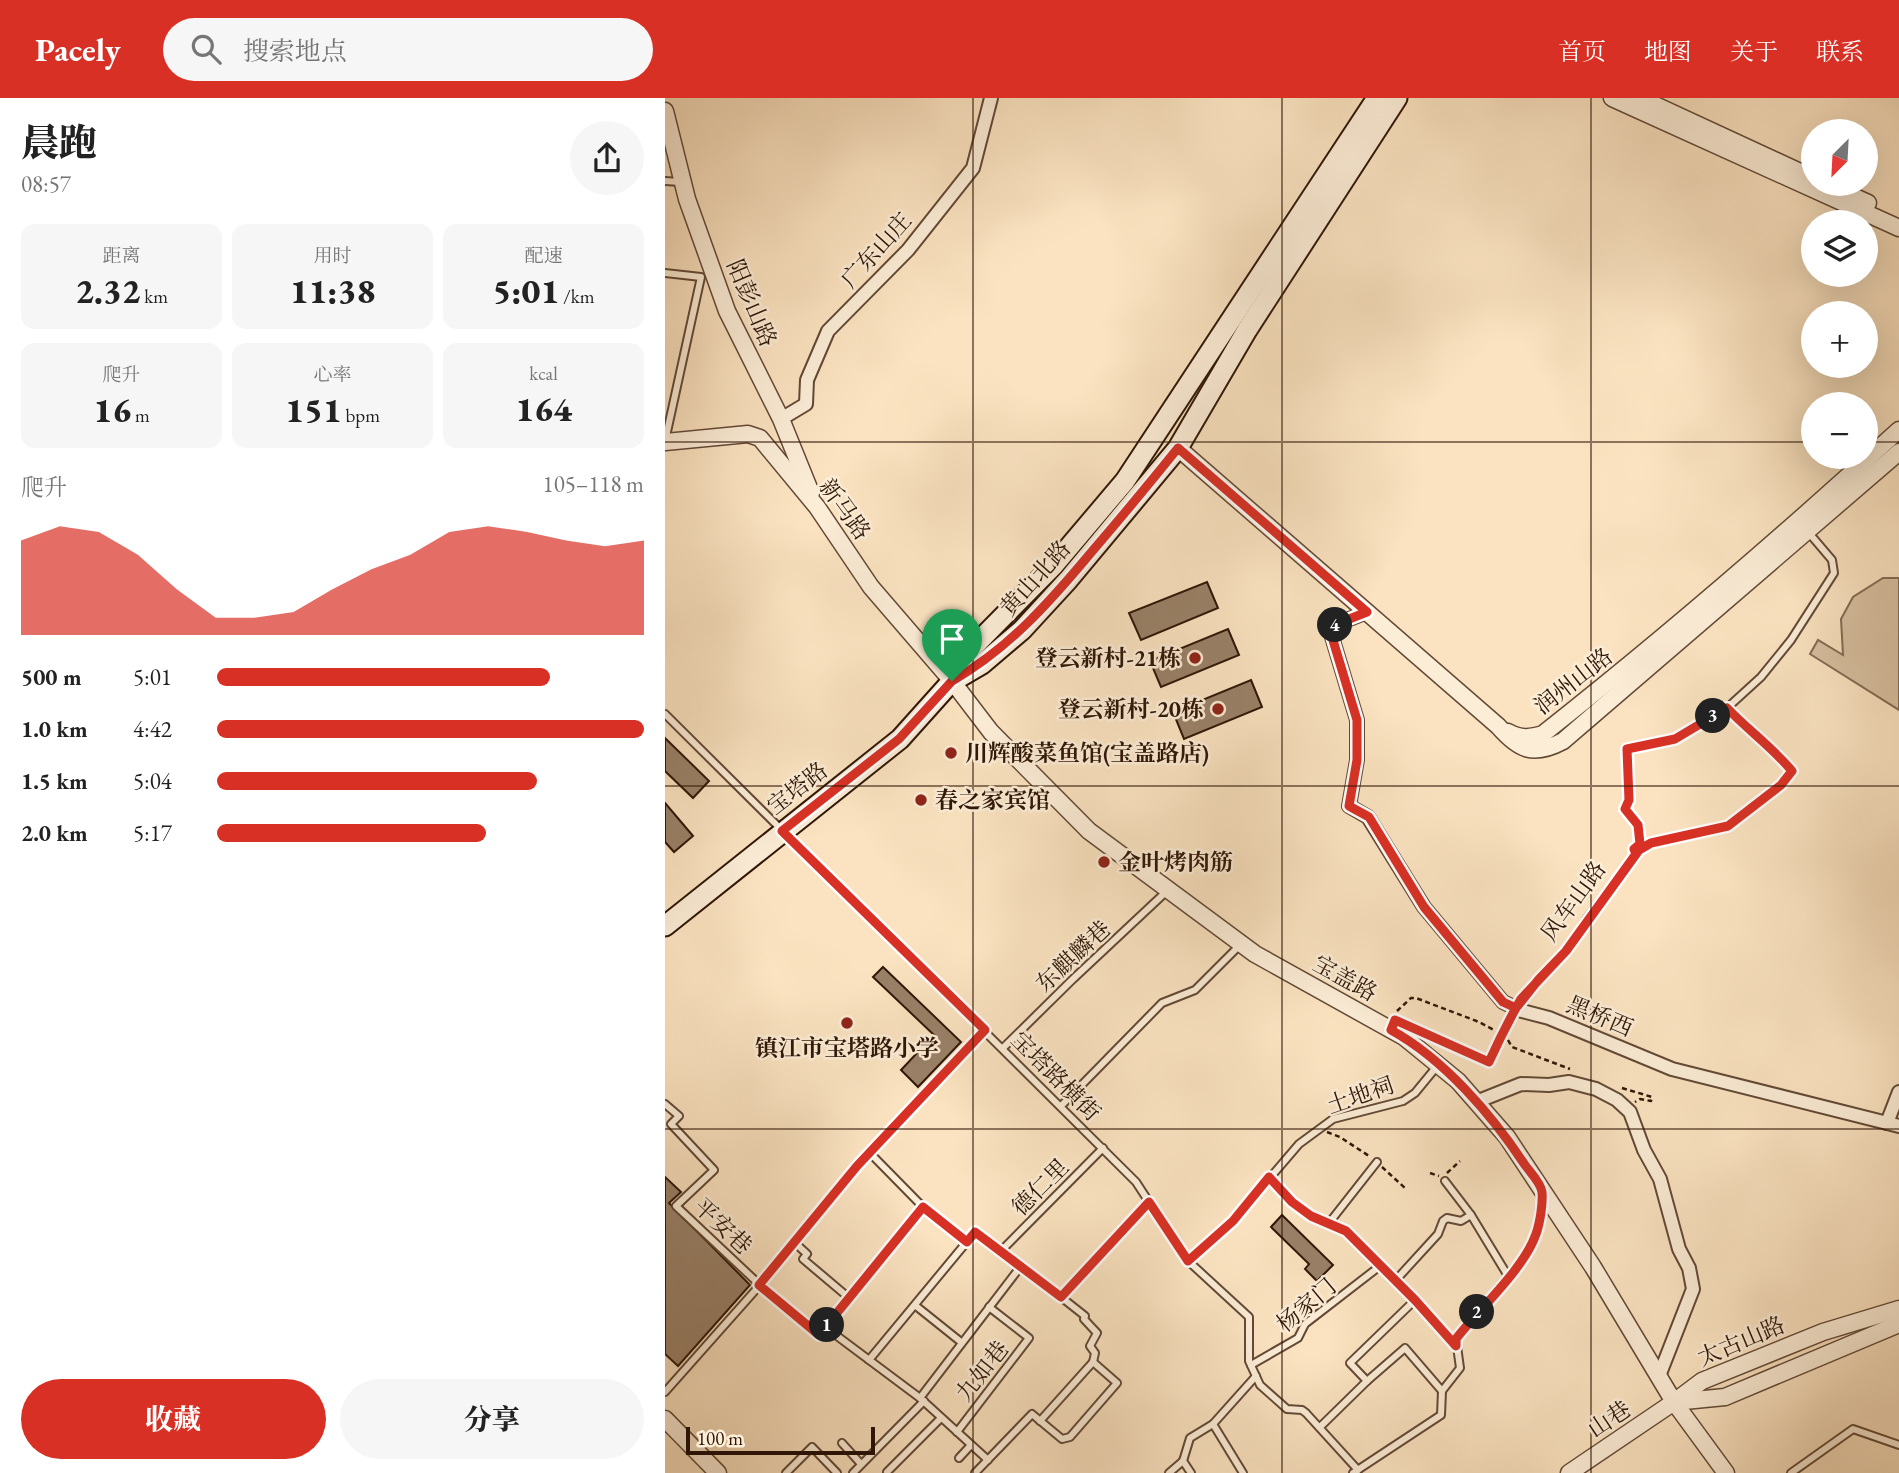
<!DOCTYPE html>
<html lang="zh">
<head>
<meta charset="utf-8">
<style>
  body { margin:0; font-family:"EB Garamond","Noto Serif SC",serif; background:#f6f6f6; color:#222; height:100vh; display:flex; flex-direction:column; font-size:26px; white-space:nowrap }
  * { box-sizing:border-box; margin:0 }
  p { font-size:23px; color:#767676 }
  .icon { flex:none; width:38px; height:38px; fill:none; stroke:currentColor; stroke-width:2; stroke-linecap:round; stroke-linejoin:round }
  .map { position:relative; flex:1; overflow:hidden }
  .sheet { display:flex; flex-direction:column; background:#fff; width:665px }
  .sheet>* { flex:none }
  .needle { width:46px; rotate:204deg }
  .fabs { position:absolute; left:1136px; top:21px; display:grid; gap:14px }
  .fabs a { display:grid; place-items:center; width:77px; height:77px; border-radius:50%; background:#fff; box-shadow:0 7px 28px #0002; font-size:35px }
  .scale { position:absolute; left:21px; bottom:18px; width:189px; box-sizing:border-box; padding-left:7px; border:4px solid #2f1607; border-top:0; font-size:19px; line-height:24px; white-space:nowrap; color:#2f1607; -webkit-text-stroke:5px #fcedd7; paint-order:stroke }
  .pin { position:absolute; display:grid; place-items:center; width:60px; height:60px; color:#fff; margin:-72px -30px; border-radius:50% 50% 50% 0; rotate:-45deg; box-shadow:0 0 7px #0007 }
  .pin .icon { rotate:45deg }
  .km { position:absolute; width:35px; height:35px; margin:-18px; border-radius:50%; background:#222; color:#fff; font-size:19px; line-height:35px; text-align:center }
  .round { display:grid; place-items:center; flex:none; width:74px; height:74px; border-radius:37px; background:#f6f6f6 }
  .summary { display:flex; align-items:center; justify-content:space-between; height:119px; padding:0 21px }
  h1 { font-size:38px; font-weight:800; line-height:52px }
  .metrics { display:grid; grid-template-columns:repeat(3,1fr); gap:10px; height:119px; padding:7px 21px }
  .metrics div { display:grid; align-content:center; border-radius:14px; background:#f6f6f6; text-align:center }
  .metrics b { font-size:35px; font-weight:800 }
  .metrics small { font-size:19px; font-weight:400 }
  .metrics p { font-size:19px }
  .chart { height:196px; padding:14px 21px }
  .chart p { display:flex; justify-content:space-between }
  .chart svg { width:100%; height:126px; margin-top:7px; fill:#d93025; opacity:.7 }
  .cta { display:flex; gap:14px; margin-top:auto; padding:14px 21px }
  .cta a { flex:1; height:80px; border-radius:42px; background:#d93025; color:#fff; font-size:28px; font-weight:800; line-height:80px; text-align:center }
  .cta a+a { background:#f6f6f6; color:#222 }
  ul { padding:0 21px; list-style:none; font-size:23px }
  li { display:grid; grid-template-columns:112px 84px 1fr; align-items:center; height:52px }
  li i { height:18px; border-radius:9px; background:#d93025 }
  header { display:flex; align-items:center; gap:42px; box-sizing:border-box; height:98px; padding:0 35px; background:#d93025; color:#fff }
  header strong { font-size:33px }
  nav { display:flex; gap:38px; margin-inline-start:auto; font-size:24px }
  .search { width:490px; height:63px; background:#f6f6f6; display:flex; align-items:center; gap:18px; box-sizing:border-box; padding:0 24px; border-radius:38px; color:#767676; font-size:26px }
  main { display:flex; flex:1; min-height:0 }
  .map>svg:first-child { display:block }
  .garden { fill:#d8c0a1; stroke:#846b54; stroke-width:2 }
  .building { fill:#998168; stroke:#2f1607; stroke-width:2 }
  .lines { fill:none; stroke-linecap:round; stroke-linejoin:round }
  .service-casing { stroke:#624936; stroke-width:10 }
  .minor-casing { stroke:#624936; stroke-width:16 }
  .tertiary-casing { stroke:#624936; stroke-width:19 }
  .secondary-casing { stroke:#2f1607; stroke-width:23 }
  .path { stroke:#2f1607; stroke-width:2.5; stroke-dasharray:5 3.5; stroke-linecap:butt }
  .service { stroke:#fcedd7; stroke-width:6 }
  .minor { stroke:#fcedd7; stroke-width:12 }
  .tertiary { stroke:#fcedd7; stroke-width:16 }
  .secondary { stroke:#fcedd7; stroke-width:19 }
  .service-bridge-casing { stroke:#624936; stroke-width:10; stroke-linecap:butt }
  .service-bridge { stroke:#fcedd7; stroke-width:6 }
  .route-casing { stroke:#fff; stroke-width:14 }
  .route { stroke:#d93025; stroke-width:9 }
  .grid { fill:none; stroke:#2f1607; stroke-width:2; stroke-opacity:0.55 }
  .poi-dot { fill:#8f2418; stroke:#fcedd7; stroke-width:2.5 }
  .labels { text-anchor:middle; stroke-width:5; stroke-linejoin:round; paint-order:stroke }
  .street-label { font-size:23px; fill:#2f1607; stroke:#fcedd7 }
  .poi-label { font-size:23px; font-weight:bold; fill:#2f1607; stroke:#fcedd7; text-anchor:start }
</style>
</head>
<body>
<header>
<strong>Pacely</strong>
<div class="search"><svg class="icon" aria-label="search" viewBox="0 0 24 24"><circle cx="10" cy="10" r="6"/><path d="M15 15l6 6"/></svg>搜索地点</div>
<nav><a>首页</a><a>地图</a><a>关于</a><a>联系</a></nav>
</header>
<main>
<section class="sheet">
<div class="summary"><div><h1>晨跑</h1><p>08:57</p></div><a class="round"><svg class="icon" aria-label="share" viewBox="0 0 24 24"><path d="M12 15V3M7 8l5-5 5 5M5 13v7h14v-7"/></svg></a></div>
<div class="metrics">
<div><p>距离</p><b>2.32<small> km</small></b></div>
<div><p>用时</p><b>11:38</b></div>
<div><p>配速</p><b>5:01<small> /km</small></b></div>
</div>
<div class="metrics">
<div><p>爬升</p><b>16<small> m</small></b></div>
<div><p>心率</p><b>151<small> bpm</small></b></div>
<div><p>kcal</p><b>164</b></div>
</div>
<div class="chart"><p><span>爬升</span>105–118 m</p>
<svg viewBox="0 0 160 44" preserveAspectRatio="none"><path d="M0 44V11L10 6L20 8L30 16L40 28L50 38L60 38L70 36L80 28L90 21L100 16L110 8L120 6L130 8L140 11L150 13L160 11V44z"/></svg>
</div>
<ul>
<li><b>500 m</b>5:01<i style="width:78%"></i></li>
<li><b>1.0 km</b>4:42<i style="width:100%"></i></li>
<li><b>1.5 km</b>5:04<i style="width:75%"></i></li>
<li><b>2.0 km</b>5:17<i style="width:63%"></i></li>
</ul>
<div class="cta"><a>收藏</a><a>分享</a></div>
</section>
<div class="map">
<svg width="1234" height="1375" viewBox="0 0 1234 1375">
  <rect width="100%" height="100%" fill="#fbe3c1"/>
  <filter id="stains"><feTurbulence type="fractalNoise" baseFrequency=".00286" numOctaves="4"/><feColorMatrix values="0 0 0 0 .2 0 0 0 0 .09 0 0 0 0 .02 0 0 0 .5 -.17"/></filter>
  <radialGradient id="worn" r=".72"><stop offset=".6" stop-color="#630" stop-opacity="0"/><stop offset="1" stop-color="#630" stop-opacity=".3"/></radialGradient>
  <polygon class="garden" points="1218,480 1234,480 1234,612 1145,556 1153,542 1178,557 1176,521 1188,499"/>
  <g class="building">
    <polygon points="542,484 553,510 476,542 464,515"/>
    <polygon points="563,531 574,557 496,589 485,563"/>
    <polygon points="586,582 597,609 519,641 508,614"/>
    <polygon points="0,640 44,683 28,700 0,673"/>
    <polygon points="0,705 28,738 9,754 0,744"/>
    <polygon points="218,869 296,944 253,989 236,972 269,937 208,879"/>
    <polygon points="0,1079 16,1094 4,1105 85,1187 13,1268 0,1256"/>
    <polygon points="617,1117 668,1167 652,1183 640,1171 644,1166 606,1129"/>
  </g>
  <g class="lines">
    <g class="service-casing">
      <g id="service">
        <polyline points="0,83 16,84"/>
        <polyline points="0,175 36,179 0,343"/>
        <polyline points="0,616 471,1084 521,1161 584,1219 584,1263 595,1287 622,1311 637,1312 641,1315 693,1372"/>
        <polyline points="1015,637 1028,632 1062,610"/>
        <polyline points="726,930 730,922 824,964 830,950"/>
        <path d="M839,931L857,901L901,853L923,819L974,752L986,745L1063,728L1116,687L1127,673C1108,650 1083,632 1062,610L1096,579L1126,542L1169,475L1167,462L1144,435"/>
        <polyline points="338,950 408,881 503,792"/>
        <polyline points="0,1006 14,1018 6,1026 49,1072 11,1108 95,1187 154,1237 160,1229 255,1300 323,1362"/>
        <polyline points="396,1008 497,905 530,892 575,847"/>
        <polyline points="205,1055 258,1109 302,1144"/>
        <polyline points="604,1079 627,1104 646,1118 681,1133 730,1183 773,1136 778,1123 782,1120 796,1123 806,1117"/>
        <polyline points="780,1083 806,1117 843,1178"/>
        <polyline points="664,1125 712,1064"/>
        <polyline points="129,1144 142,1156 138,1161 183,1199"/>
        <polyline points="336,1153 438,1050"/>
        <polyline points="523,1163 568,1123 634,1046 668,1021 738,1003 750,995 773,967"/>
        <polyline points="730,1183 790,1246"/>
        <polyline points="251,1208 296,1244"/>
        <polyline points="160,1229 258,1109"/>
        <polyline points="204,1262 310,1134 356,1168"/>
        <polyline points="586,1267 633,1240 640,1226 715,1168"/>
        <polyline points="702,1283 740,1250 777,1293"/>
        <polyline points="0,1294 95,1187 192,1068 320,932"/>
        <polyline points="255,1300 356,1168 396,1199 484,1104"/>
        <polyline points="375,1323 428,1264"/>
        <polyline points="548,1326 578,1375"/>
        <polyline points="655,1329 702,1283 685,1265 750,1202"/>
        <polyline points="292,1334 364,1240 324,1209"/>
        <polyline points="177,1345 196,1366"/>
        <polyline points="294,1360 306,1347"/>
        <polyline points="518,1363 525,1340 548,1326 591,1278"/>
        <polyline points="518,1363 526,1375"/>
        <polyline points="222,1374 276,1320"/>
        <polyline points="121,1375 147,1349 172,1375"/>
        <polyline points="188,1375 259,1303"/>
        <polyline points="310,1375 367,1316 397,1341 405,1339 452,1285 428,1264 430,1255 425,1248 432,1235 419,1221 420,1218 396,1199"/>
        <polyline points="504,1375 518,1363"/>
        <polyline points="688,1375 776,1317 777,1293 795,1270 791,1241 862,1155 872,1134 876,1099"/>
        <polyline points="1126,1375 1188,1331 1234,1347"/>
      </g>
    </g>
    <g class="minor-casing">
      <g id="minor">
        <polyline points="116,321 141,306 142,282 163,233 243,152 308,70 326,0"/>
        <polyline points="702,514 664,529 692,622 692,662 684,708 703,719 759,809 838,904 857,913 884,920 1007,971 1234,1028"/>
        <polyline points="811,1004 856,986 884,987 904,984 931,991 952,1002 965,1014 979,1052 995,1081 1014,1151 1024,1170 1028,1191 994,1278"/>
        <polyline points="1222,1025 1234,994"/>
      </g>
    </g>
    <g class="tertiary-casing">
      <g id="tertiary">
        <polyline points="947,0 1234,130"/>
        <polyline points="975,0 1148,80"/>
        <polyline points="0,13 22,101 62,213 116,321 146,395"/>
        <polyline points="1161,86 1203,105"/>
        <polyline points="0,344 83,336 95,340 152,409 206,489 287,583 326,634 424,733 590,856 739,939 793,983 842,1039 928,1169 1009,1304 1061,1375"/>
        <path d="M513,350L833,628C854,652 868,659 898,643L1234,354"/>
        <path d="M843,634C856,641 865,640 878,636C1001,539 1119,437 1234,332"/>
        <polyline points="1009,1304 1060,1299 1234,1226"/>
        <polyline points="0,1321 53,1375"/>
        <polyline points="904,1375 1009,1304 1037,1283 1158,1234 1234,1211"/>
      </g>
    </g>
    <g class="secondary-casing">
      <g id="secondary">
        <polyline points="288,583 317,566 357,532 403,482 513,350 582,232 732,0"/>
        <polyline points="0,828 235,641 287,583 307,550 388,468 460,383 712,0"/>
      </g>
    </g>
    <g class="path">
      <polyline points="974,740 973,727 960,711 964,702 962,651 1007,642"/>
      <polyline points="732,913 746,900 751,900 814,924 829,932"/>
      <polyline points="843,942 847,949 905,971"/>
      <polyline points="957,990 987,999 986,1003 975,1001 970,1004"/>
      <polyline points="662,1034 675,1039 704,1058"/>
      <polyline points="717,1069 740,1090"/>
      <polyline points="765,1075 774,1078"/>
      <polyline points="782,1075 795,1063"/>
    </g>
    <use href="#service" class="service"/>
    <use href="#minor" class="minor"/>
    <use href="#tertiary" class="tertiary"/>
    <use href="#secondary" class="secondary"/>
    <g class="service-bridge-casing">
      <polyline id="service-bridge" points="830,950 839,931"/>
    </g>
    <use href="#service-bridge" class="service-bridge"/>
  </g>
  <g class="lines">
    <g class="route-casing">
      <path id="route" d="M287,583L234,641L117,733L320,932L192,1068L94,1187L154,1237L258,1109L302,1144L310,1134L396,1199L484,1104L523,1163L568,1123L604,1079L627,1104L646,1118L681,1133L750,1202L791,1248V1241C814,1211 859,1171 871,1136C875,1125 878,1105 877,1094C876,1085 865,1074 860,1067C827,1017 779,961 726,932L730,922L824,964C834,942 844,922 856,901L901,853L971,756L969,751L975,746L973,727L960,711L964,702L962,651L1010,641L1062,610C1083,632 1108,650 1127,673L1116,687L1063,728L986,745L974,752L901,853L874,881L851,910L838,904L759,809L704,719L684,708L692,662V622L664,529L702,514L513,350C484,386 454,422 424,457C383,506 343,551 287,583"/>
    </g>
    <use href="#route" class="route"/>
  </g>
  <path class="grid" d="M308,0V1375M617,0V1375M926,0V1375M0,344H1148M1200,344H1234M0,688H1234M0,1031H1234"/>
  <g class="poi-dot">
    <circle cx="530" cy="560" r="7"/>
    <circle cx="553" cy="611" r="7"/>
    <circle cx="286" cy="655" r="7"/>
    <circle cx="256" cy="702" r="7"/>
    <circle cx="439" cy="764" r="7"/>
    <circle cx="182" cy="925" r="7"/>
  </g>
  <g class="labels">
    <g class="street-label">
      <text transform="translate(211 152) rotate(-48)" y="8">广东山庄</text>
      <text transform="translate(87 205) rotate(67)" y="8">阳彭山路</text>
      <text transform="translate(180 411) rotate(54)" y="8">新马路</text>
      <text transform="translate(370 480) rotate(-48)" y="8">黄山北路</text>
      <text transform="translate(908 583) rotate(-38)" y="8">润州山路</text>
      <text transform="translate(132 690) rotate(-38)" y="8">宝塔路</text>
      <text transform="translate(908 803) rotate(-54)" y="8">风车山路</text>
      <text transform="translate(408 858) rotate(-43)" y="8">东麒麟巷</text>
      <text transform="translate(680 880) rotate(29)" y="8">宝盖路</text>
      <text transform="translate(935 918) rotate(23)" y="8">黑桥西</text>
      <text transform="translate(391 978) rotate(45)" y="8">宝塔路横街</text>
      <text transform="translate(695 997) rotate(-19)" y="8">土地祠</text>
      <text transform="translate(375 1089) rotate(-45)" y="8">德仁里</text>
      <text transform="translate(58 1128) rotate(43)" y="8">平安巷</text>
      <text transform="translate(641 1207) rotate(-40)" y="8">杨家门</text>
      <text transform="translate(1076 1243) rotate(-23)" y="8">太古山路</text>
      <text transform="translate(317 1273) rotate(-52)" y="8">九如巷</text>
      <text transform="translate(944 1321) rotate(-34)" y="8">山巷</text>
    </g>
    <g class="poi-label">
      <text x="516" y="568" text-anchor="end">登云新村-21栋</text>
      <text x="539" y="619" text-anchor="end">登云新村-20栋</text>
      <text x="300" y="663">川辉酸菜鱼馆(宝盖路店)</text>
      <text x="270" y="710">春之家宾馆</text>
      <text x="453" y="772">金叶烤肉筋</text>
      <text x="182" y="958" text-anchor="middle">镇江市宝塔路小学</text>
    </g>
  </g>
  <rect width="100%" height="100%" filter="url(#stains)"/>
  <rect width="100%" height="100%" fill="url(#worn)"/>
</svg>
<div class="fabs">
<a><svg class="needle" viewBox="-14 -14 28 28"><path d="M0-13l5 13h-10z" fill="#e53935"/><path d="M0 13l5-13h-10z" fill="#767676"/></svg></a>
<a><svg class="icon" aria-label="layers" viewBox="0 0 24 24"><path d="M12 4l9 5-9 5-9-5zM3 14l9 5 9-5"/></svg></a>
<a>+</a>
<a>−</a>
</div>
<div class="scale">100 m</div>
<div class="pin" style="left:287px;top:583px;background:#1e9e55"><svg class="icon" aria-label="arrive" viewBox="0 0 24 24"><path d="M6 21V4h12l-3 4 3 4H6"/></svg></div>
<b class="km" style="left:162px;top:1227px">1</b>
<b class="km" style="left:812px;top:1214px">2</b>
<b class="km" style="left:1048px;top:618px">3</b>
<b class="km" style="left:670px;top:527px">4</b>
</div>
</main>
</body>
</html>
